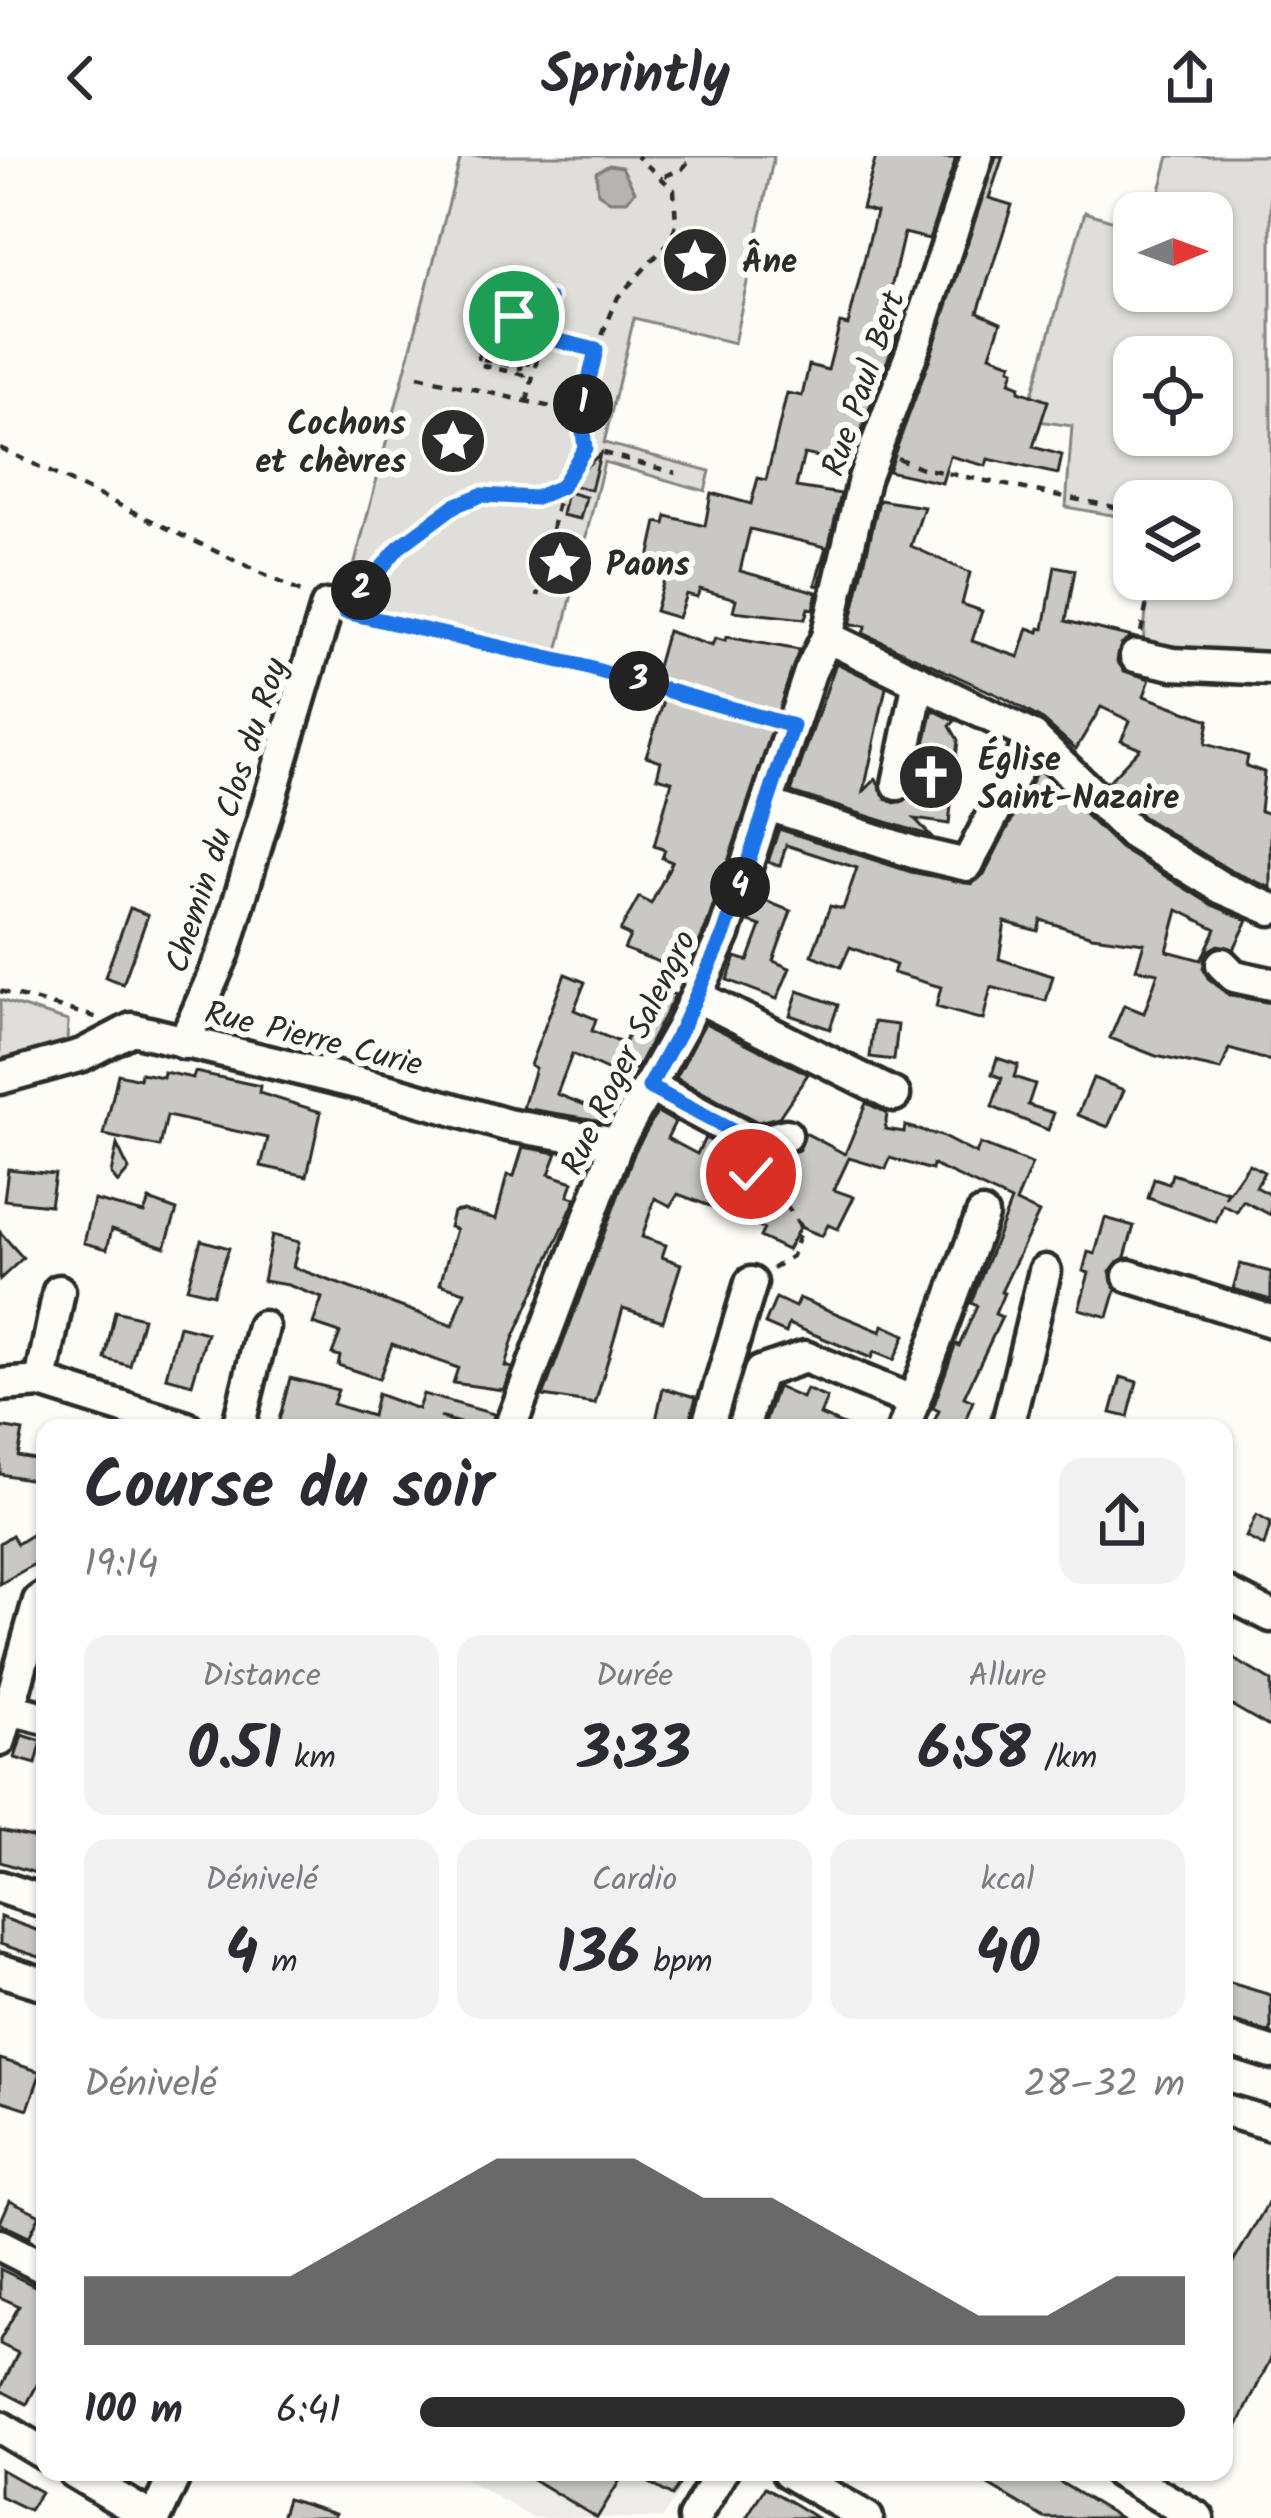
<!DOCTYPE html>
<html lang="fr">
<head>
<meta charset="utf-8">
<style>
  body { margin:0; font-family:Kalam,sans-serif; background:#f2f2f3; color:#2b2b33; height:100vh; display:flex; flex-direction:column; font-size:45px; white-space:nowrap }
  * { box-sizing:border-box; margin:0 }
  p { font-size:39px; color:#7c7c81 }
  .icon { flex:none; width:66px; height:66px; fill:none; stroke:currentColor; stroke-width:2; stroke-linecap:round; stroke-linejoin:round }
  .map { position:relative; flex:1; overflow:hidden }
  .panel { position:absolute; left:36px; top:1263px; width:1197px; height:1062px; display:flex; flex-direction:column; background:#fff; border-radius:24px; box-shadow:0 3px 9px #0004 }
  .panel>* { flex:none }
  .needle { width:78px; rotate:89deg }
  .tools { position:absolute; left:1113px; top:36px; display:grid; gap:24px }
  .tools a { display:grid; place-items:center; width:120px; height:120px; border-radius:24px; background:#fff; box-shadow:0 3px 9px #0004; font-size:60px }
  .pin { position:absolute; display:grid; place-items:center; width:102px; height:102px; color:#fff; margin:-51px; border:6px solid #fff; border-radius:50%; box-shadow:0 3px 12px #0007 }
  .km { position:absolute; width:60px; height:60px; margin:-30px; border-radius:50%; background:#222; color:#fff; font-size:33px; line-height:60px; text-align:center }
  .round { display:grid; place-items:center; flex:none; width:126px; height:126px; border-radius:24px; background:#f2f2f3 }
  .head { display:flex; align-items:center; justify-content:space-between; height:204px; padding:0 48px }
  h1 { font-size:66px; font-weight:700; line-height:90px }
  .stats { display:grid; grid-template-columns:repeat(3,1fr); gap:18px; height:204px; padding:12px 48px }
  .stats div { display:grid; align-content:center; border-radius:24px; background:#f2f2f3; text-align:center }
  .stats b { font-size:60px; font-weight:700 }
  .stats small { font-size:33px; font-weight:400 }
  .stats p { font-size:33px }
  .chart { height:336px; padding:24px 48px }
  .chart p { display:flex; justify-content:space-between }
  .chart svg { width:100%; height:216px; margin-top:12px; fill:#2b2b2b; opacity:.7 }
  ul { padding:0 48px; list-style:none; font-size:39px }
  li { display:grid; grid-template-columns:192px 144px 1fr; align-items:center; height:90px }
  li i { height:30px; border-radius:15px; background:#2b2b2b }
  header { display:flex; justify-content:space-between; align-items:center; height:156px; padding:0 48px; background:#fff; font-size:54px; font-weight:700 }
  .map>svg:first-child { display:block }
  .built { fill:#edece8 }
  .green { fill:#dfdeda; stroke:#858482; stroke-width:3; fill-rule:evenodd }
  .water { fill:#b5b4b1; stroke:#7e7d7b; stroke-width:3 }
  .building { fill:#c9c8c4; stroke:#2b2b2b; stroke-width:3; fill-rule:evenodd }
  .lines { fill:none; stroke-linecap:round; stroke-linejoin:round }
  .minor-casing { stroke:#2b2b2b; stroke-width:39 }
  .path { stroke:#2b2b2b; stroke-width:4.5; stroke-dasharray:9 9; stroke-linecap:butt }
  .minor { stroke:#fdfcf7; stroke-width:30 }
  .route-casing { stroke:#fff; stroke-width:24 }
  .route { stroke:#1a73e8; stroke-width:15 }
  .labels { text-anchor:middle; stroke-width:12; stroke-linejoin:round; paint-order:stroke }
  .poi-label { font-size:33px; font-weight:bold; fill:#2b2b2b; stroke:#fdfcf7; text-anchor:start }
  .street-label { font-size:33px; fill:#2b2b2b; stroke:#fdfcf7 }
</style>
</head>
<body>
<header><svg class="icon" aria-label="back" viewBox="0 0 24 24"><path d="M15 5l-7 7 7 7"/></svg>Sprintly<svg class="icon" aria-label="share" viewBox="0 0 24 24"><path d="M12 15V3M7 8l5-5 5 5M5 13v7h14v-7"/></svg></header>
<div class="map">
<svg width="1271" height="2362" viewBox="0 0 1271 2362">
  <rect width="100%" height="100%" fill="#fdfcf7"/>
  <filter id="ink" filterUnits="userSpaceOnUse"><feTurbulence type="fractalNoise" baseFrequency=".00833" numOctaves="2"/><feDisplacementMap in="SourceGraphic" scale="24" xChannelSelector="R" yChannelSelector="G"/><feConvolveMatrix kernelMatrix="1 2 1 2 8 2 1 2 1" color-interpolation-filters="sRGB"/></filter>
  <g filter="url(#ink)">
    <polygon class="built" points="454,2316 690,2316 663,2362 533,2362"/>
    <g class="green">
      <polygon points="461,0 774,0 734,187 634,162 604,287 710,315 705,335 604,306 557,500 421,469 384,456 378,460 357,455 346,441"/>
      <path d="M1169,0H1271V503L1142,497L1149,423H1212V345H1134V363L1066,351L1072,270L1025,263L1085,56L1134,71V135H1212V57H1154ZM1134,201H1212V279H1134Z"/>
      <polygon points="0,844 68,865 67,885 0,905"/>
    </g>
    <polygon class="water" points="609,9 622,11 635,35 627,45 610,45 598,37 596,16"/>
    <g class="building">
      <polygon points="876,0 956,2 929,83 904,77 883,167 900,171 849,307 804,298 796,331 841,338 819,430 815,429 826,391 750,373 740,415 817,436 813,453 808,452 805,463 733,455 736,443 700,433 697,441 686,438 678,462 655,455 667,413 648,407 657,366 665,368 667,360 705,370 711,337 751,348 758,322 766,324 787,237 802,240 809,209 828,214 840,167 848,169 876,56 862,52"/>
      <polygon points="996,0 1003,0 989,42 1012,49 978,156 1001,166 990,199 1012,207 1010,212 1014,214 1010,226 1020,230 1019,235 1048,245 1033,291 1062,299 1058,318 988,303 986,310 950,300 942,327 888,315 930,202"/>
      <polygon points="600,298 591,334 567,328"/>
      <polygon points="567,336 586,341 580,363 562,359"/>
      <polygon points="879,344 924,351 911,390 970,417 962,448 982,455 972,485 1019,501 1028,472 1039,476 1040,472 1044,473 1055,410 1075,414 1066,465 1132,481 1121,488 1117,505 1124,515 1150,523 1144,540 1209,564 1205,588 1248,600 1246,610 1264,616 1260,655 1271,658 1271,732 1231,715 1143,661 1108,626 1140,592 1121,584 1130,565 1101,551 1076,593 1043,564 1004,542 863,477 866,470 850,469"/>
      <polygon points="667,475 712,490 715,482 725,485 726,481 799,494 706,771 686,816 624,793 630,780 620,775 639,741 651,748 672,706 662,702 665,694 654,690 672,625 657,621 661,605 646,600 669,529 653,525"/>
      <polygon points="836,507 886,531 864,635 876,623 886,643 895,647 912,642 933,554 955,565 950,570 958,584 949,668 915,663 931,680 791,636"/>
      <path d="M1038,613L1120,692L1212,749L1248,764L1234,793L1218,789L1209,794L1203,812L1208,822L1229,839L1271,847V905L1229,893L1221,914L1156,900L1110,882L1124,849L1144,857L1158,817L1136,813L1144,787L1092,780L1041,764L1038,775L1005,766L999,803L1053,820L1046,845L991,831L983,864L936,851L941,831L893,817L896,809L850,791L841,811L812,799L830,750L843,753L857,712L786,689L780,710L768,706L779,673L911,716L972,728L984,718ZM1178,754L1216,773L1201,804L1167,795Z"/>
      <polygon points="758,742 791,755 773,805 790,812 777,843 727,824 736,801 748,805 761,770 749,766"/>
      <polygon points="130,752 148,759 123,828 105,821"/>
      <polygon points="565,818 585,826 574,854 596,863 592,875 624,888 631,872 638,874 657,830 675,839 636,914 625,909 618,919 572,898 557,938 608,958 603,965 523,952 535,912 530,909"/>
      <polygon points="798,835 838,849 830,873 790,859"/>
      <polygon points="874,866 898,869 894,904 870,901"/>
      <polygon points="705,867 808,918 779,961 758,966 676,922"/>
      <polygon points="997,902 1018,909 1014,921 1035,928 1028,949 1054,957 1048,974 992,951 1002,922 992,918"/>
      <polygon points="164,916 193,922 195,916 260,930 259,937 321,956 307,1020 261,1010 268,982 167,960 160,991 104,979 118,918 140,923 141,917 163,921"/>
      <polygon points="1093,922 1124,934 1108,971 1078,959"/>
      <polygon points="866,947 887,957 885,973 904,976 905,970 941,980 976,998 980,988 1032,1008 1016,1046 1039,1057 1001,1136 1004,1137 995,1158 1002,1161 964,1241 973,1245 962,1272 931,1272 939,1255 933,1252 953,1195 956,1188 959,1190 977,1150 971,1147 1011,1045 933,1009 932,1014 890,1002 886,1013 849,1002 834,1034 854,1041 838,1073 828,1069 822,1080 800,1071 787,1094 760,1081 764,1073 726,1056 678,1038 671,1050 655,1042 642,1081 666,1089 662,1101 681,1108 663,1165 623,1152 595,1248 543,1240 635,995 657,956 675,966 667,982 697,998 705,982 746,1004 758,1006 799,994 805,977 845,998"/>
      <polygon points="117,989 129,1014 118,1027 111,1018"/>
      <polygon points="523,991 557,997 549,1018 573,1026 568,1040 576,1042 513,1183 505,1210 512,1212 503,1234 453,1227 458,1212 392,1188 379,1223 338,1209 340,1200 332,1198 340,1177 313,1168 322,1142 288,1129 263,1125 272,1079 299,1086 293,1111 453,1170 465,1136 440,1128 456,1073 449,1071 453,1056 463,1054 496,1063 507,1019 514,1020"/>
      <polygon points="1249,1008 1264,1016 1256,1031 1271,1039 1271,1059 1243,1045 1237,1056 1223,1049 1216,1066 1148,1042 1154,1023 1169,1028 1172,1018 1228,1036 1225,1042"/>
      <polygon points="8,1013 55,1018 50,1049 4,1044"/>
      <polygon points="94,1044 144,1057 149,1044 177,1054 165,1091 112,1073 107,1093 84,1087"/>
      <polygon points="1105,1062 1134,1070 1125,1101 1110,1115 1116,1134 1108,1161 1079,1153 1089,1117 1083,1115 1088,1096 1095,1098"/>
      <polygon points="0,1076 23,1102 0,1123"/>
      <polygon points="201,1084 229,1092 213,1138 187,1132"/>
      <polygon points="1240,1108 1271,1116 1271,1144 1233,1133"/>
      <polygon points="776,1142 795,1151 799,1142 881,1176 883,1169 905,1179 894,1204 874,1196 871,1202 789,1168 786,1177 765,1168"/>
      <polygon points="115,1155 143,1162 130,1210 105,1203"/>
      <polygon points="179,1170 207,1177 192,1228 166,1221"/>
      <polygon points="1121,1221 1137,1226 1128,1261 1111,1257"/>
      <polygon points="290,1222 338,1234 333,1248 372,1260 377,1238 418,1253 423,1238 494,1258 491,1272 475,1272 440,1261 463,1272 277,1272"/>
      <polygon points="777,1231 802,1242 806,1233 827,1242 820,1259 850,1272 763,1272"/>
      <polygon points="663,1232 696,1241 688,1272 655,1269"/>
      <polygon points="0,1271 23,1275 18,1300 45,1305 45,1326 0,1318"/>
      <polygon points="1256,1359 1271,1367 1264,1390 1246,1381"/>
      <polygon points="36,1376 45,1391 45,1402 0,1428 0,1387 12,1379 17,1388"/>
      <polygon points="1224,1497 1271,1525 1271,1572 1224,1545"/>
      <polygon points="22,1579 42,1585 36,1608 15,1602"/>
      <polygon points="0,1674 45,1684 45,1720 0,1706"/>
      <polygon points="0,1761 45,1777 45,1803 0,1788"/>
      <polygon points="1224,1825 1271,1839 1271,1877 1224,1863"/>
      <polygon points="0,1903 41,1916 28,1953 0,1944"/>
      <polygon points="1271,2042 1271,2202 1224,2298 1224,2122"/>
      <polygon points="10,2044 40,2059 29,2081 0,2067"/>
      <polygon points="0,2113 45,2135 45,2214 27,2248 0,2234 18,2197 0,2188 0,2184 19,2150 0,2141"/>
      <polygon points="0,2313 41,2336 29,2354 0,2340"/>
      <polygon points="521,2316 625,2316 597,2362"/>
      <polygon points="631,2316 673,2316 683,2322 672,2340"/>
      <polygon points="966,2316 1043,2316 1120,2362 1044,2362"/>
      <polygon points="765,2331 796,2349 817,2362 746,2362"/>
      <polygon points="287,2343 335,2358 334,2362 281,2362"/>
    </g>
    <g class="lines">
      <g class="minor-casing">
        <g id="minor">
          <polyline points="827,481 1033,581 1131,676 1222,732 1271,753"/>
          <polyline points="1136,500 1173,508 1271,513"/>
          <polyline points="898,628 919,525"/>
          <polyline points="768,649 916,697 967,709 1033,581"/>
          <polyline points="1222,808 1234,820 1271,828"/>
          <polyline points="696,840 894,939"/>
          <polyline points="184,887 224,796 327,450"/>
          <polyline points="0,922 82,899 132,873 390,935 507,969 617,987"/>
          <polyline points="649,930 755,987 786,979"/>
          <polyline points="1129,1120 1271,1165"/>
          <polyline points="41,1226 59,1135"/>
          <polyline points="0,1229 41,1226 187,1272"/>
          <polyline points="238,1272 263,1171"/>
          <polyline points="510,1272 617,987 682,871 724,778 810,516 827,481 864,323 912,196 977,0"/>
          <polyline points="707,1272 751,1127"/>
          <polyline points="743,1272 760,1216 805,1201 914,1246"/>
          <polyline points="904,1272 982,1059"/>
          <polyline points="1007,1272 1045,1115"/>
          <polyline points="1224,1436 1271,1460"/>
          <polyline points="9,1553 39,1445 45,1441"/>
          <polyline points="0,1584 9,1553 45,1562"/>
          <polyline points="0,1731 45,1746"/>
          <polyline points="0,1814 45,1828"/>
          <polyline points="1224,1882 1271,1897"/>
          <polyline points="1224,1954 1271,1968"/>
          <polyline points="0,2089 45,2112"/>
          <polyline points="0,2271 45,2298"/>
          <polyline points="74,2316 151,2362"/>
          <polyline points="788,2316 867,2362"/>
          <polyline points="1119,2316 1198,2362"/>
          <polyline points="155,2362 176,2316"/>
          <polyline points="694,2362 721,2316"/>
        </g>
      </g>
      <g class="path">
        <polyline points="665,20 682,13 693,0"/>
        <polyline points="505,138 532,144"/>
        <polyline points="533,139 532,144 543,147 539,164"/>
        <polyline points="519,141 518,147 536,152 531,169"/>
        <polyline points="506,158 507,152 527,157 523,175 530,177"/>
        <polyline points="506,190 513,160 519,161 512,196 498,193 506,158"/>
        <polyline points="492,194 503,144 518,147"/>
        <polyline points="525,195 526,189 532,190"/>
        <polyline points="480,196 494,130"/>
        <polyline points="490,198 516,204 518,194"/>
        <polyline points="483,203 521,212 523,201"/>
        <polyline points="418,220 581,258"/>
        <polyline points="527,246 541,186 521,181 518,194 529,202 525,219 477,208 480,196 485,198 501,132 549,143 543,172 537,170 535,179 596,194"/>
        <polyline points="0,292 307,439"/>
        <polyline points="585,292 676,317"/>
        <polyline points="897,302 922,312 1134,355"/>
        <polyline points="561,331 585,292 581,258 596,194 618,141 671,84 676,68 674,34 637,0"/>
        <polyline points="351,446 399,391 455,349 481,339 535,342 561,331 538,440"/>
        <polyline points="351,457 578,509 770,563"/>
        <polyline points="1141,476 1152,423"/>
        <polyline points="0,835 99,862"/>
        <polyline points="752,1011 751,1018 779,1037 801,1072 792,1100 769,1115"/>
      </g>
      <use href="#minor" class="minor"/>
    </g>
  </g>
  <g class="lines" filter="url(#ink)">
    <g class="route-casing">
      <polyline id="route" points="514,160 519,161 512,196 498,193 506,158 500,156 503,144 518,147 519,141 532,144 533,140 549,143 543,172 537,170 535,179 596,194 581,258 585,292 561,331 535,342 481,339 454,350 399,391 345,456 578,509 793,570 724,778 682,871 649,931 755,987 751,1018"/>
    </g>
    <use href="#route" class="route"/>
  </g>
  <defs>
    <g id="sight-disc" transform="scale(3.45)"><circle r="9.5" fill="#2b2b2b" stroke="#fdfcf7"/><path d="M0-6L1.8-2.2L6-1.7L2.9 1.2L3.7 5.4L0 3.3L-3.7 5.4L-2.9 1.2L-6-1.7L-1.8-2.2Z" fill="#fff"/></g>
    <g id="church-disc" transform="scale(3.45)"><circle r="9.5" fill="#2b2b2b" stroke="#fdfcf7"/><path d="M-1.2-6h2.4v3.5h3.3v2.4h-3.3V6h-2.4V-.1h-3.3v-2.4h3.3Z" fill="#fff"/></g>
  </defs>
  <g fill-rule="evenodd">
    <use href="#sight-disc" x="695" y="104"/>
    <use href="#sight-disc" x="453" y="285"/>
    <use href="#sight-disc" x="560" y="407"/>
    <use href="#church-disc" x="931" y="621"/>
  </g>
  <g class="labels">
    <g class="poi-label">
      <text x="742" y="116">Âne</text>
      <text x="406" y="278" text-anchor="end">Cochons<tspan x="406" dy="38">et chèvres</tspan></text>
      <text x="606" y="419">Paons</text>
      <text x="978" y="614">Église<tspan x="978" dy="38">Saint-Nazaire</tspan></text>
    </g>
    <g class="street-label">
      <text transform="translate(862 227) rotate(-71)" y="12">Rue Paul Bert</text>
      <text transform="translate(225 659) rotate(-72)" y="12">Chemin du Clos du Roy</text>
      <text transform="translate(314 881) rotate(14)" y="12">Rue Pierre Curie</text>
      <text transform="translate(627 896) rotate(-64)" y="12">Rue Roger Salengro</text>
    </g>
  </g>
</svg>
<div class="tools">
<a><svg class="needle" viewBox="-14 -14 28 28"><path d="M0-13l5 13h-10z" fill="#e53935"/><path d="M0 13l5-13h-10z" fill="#7c7c81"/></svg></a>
<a><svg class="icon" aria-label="locate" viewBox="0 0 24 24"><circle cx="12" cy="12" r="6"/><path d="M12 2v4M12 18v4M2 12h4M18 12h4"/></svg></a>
<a><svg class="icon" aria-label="layers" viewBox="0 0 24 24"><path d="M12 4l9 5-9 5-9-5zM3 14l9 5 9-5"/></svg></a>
</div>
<div class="pin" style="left:514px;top:160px;background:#1e9e55"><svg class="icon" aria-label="arrive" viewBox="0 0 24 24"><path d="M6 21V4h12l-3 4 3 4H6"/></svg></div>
<div class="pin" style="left:751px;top:1018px;background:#d93025"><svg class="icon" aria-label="check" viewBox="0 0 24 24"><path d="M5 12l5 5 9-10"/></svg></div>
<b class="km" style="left:583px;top:248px">1</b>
<b class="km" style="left:361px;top:434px">2</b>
<b class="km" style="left:639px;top:525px">3</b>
<b class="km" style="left:740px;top:731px">4</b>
<section class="panel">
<div class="head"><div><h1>Course du soir</h1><p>19:14</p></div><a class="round"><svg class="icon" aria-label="share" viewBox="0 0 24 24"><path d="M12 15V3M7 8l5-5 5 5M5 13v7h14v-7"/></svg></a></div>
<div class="stats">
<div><p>Distance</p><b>0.51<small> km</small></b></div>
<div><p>Durée</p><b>3:33</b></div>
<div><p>Allure</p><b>6:58<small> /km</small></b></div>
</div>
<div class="stats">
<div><p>Dénivelé</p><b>4<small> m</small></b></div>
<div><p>Cardio</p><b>136<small> bpm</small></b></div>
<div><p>kcal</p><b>40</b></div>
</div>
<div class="chart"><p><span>Dénivelé</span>28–32 m</p>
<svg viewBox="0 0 160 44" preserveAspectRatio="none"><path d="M0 44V30L10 30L20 30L30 30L40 22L50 14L60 6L70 6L80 6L90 14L100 14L110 22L120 30L130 38L140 38L150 30L160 30V44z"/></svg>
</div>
<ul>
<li><b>100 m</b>6:41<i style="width:100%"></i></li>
</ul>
</section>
</div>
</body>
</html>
